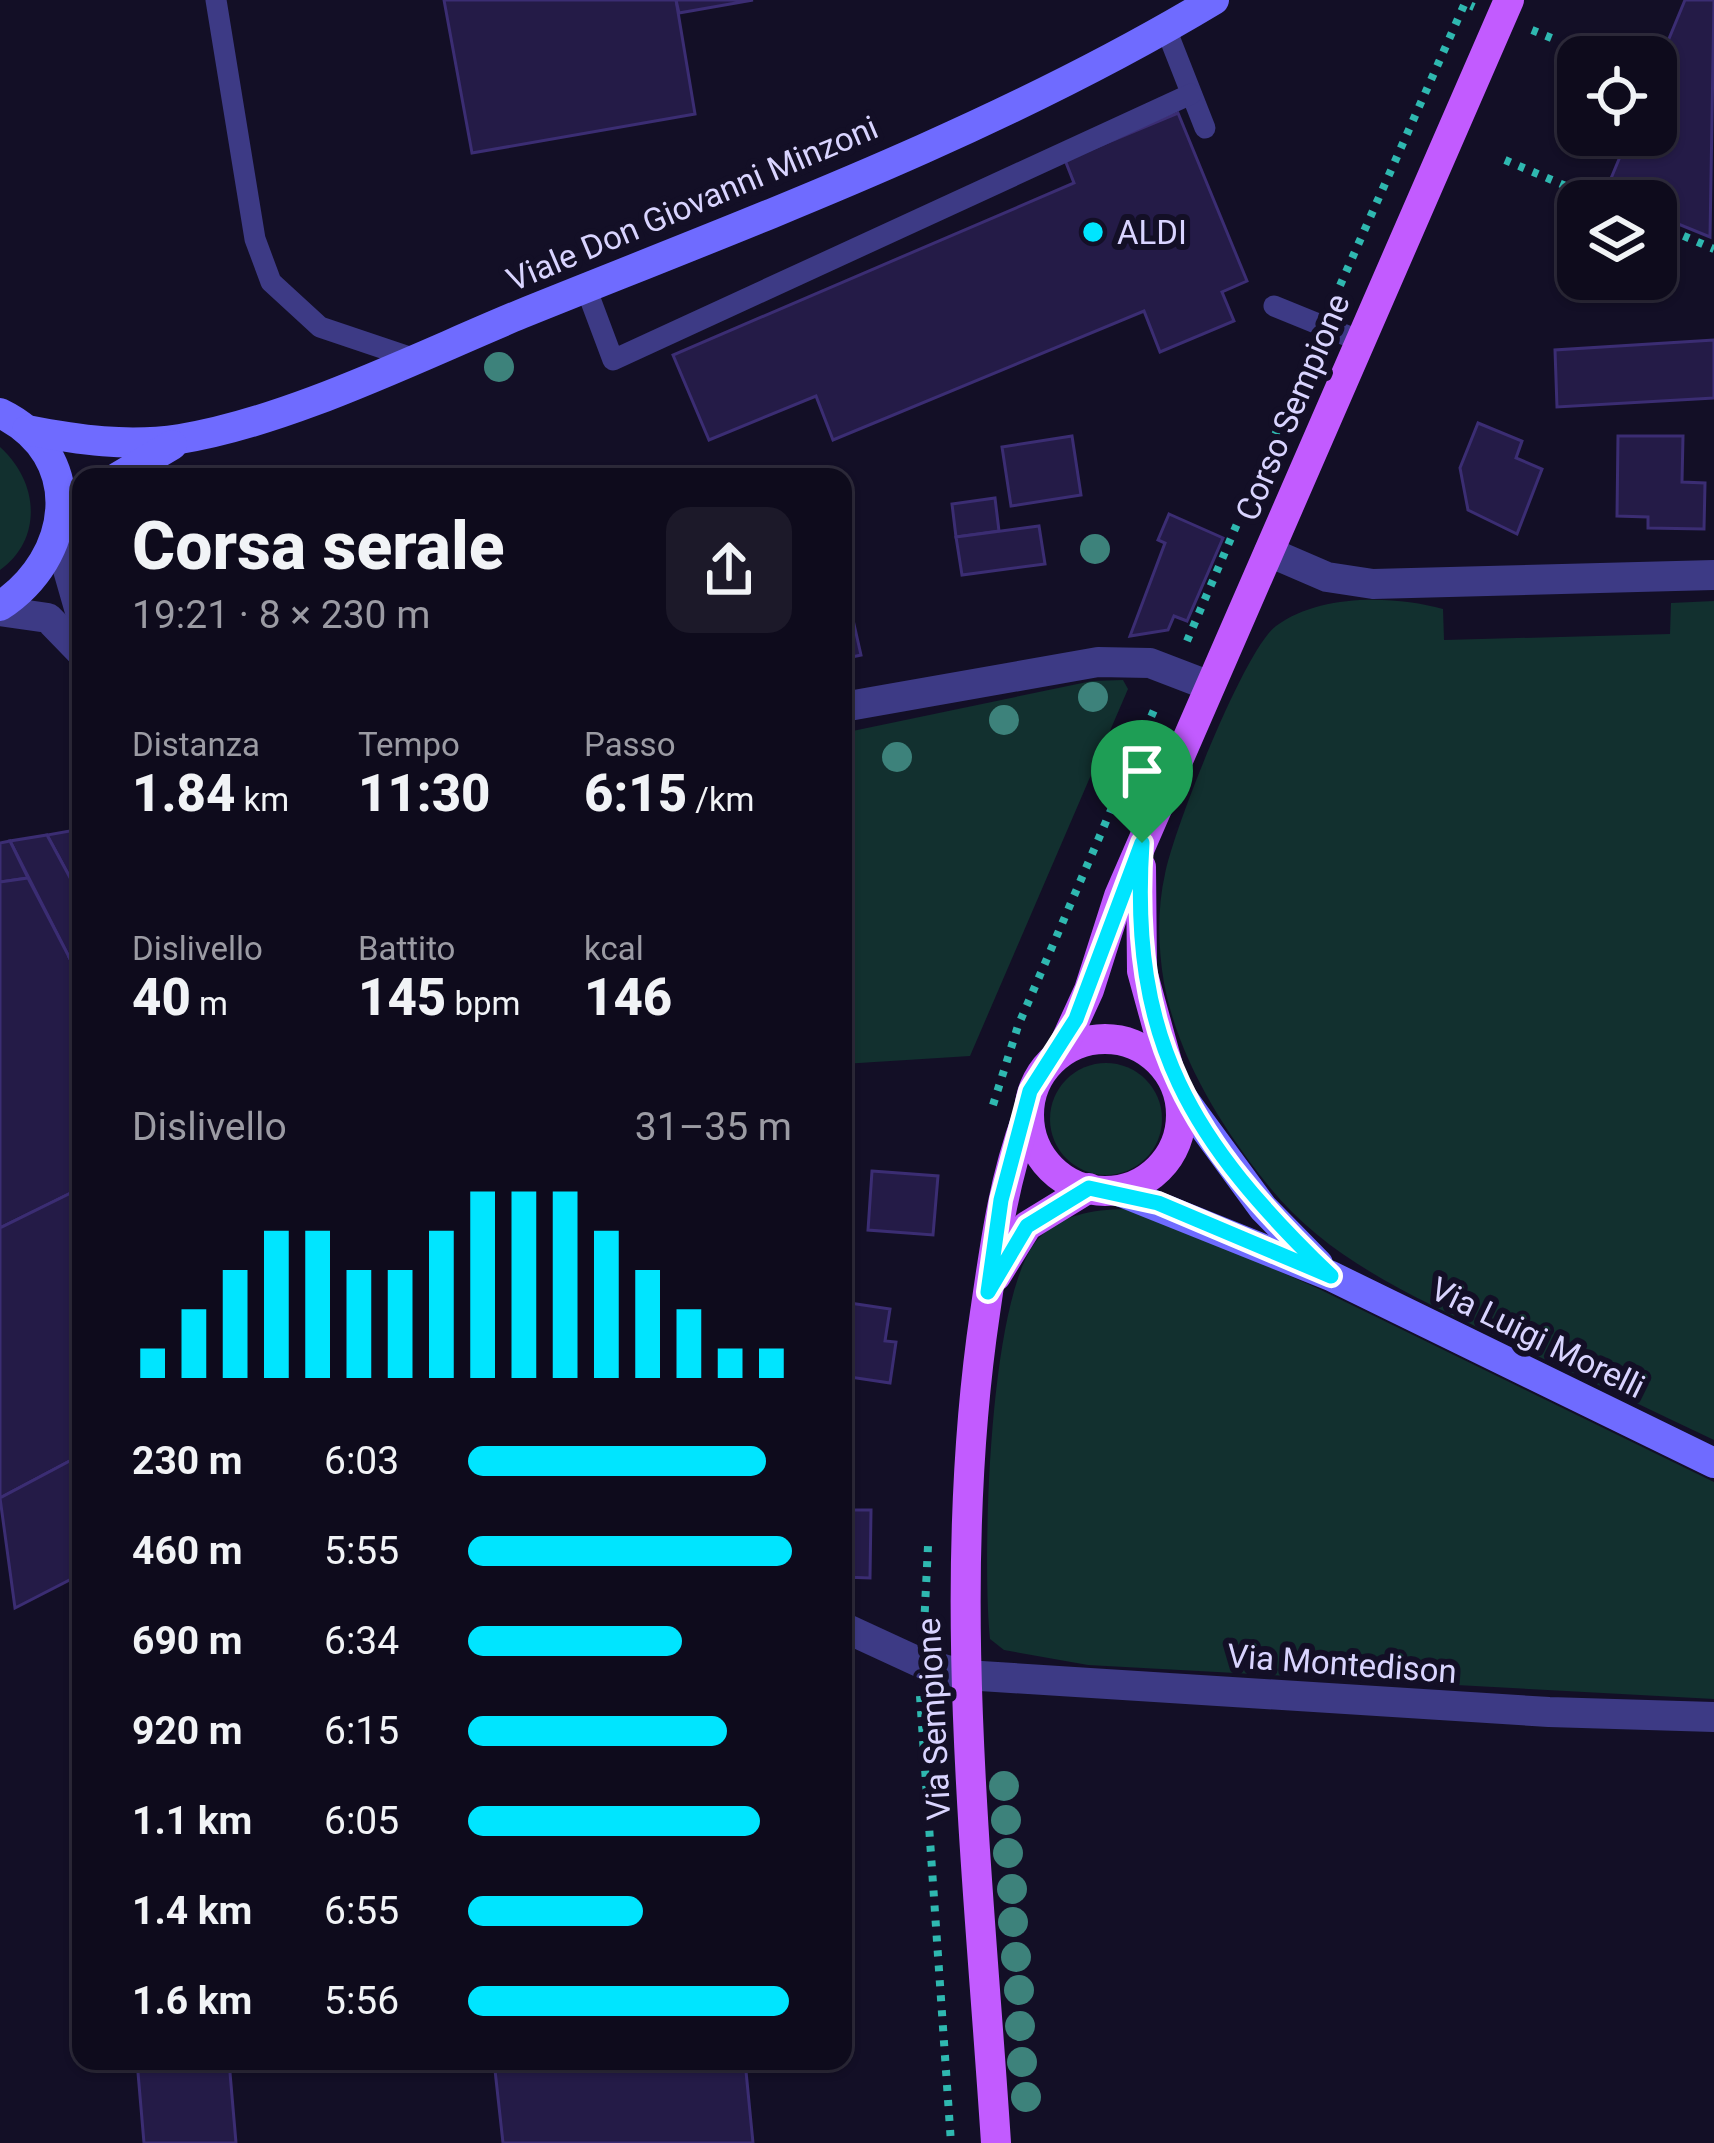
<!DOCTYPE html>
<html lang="it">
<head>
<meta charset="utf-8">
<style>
  body { margin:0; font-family:Roboto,sans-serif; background:#1c1929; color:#f1f3f6; height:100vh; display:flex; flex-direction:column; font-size:45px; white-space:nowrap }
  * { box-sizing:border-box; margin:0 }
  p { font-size:39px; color:#9b9ba3 }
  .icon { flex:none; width:66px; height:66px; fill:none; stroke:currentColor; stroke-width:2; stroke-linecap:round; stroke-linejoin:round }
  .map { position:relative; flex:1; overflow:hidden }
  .details { position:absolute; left:72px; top:468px; width:780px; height:1602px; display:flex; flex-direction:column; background:#0e0b1c; border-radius:24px; box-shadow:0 3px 9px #0004,0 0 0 3px #2e2b3b }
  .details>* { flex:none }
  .fabs { position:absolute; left:1557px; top:36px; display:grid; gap:24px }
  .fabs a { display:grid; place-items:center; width:120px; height:120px; border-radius:24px; background:#0e0b1c; box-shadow:0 3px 9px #0004,0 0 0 3px #2e2b3b; font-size:60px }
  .pin { position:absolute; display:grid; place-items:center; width:102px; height:102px; color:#fff; margin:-123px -51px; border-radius:50% 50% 50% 0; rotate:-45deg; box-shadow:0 0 12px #0007 }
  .pin .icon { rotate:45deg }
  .round { display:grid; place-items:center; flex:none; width:126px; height:126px; border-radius:24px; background:#1c1929 }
  .head { display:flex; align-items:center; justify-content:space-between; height:204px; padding:0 60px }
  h1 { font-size:66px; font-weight:800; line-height:90px }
  .stats { display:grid; grid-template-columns:repeat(3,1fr); gap:18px; height:204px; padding:12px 60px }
  .stats div { display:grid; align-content:center }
  .stats b { font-size:51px; font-weight:800 }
  .stats small { font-size:33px; font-weight:400 }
  .stats p { font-size:33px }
  .chart { height:336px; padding:24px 60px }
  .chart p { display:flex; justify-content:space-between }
  .chart svg { width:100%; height:216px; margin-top:12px; stroke:#00e5ff; stroke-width:6 }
  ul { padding:0 60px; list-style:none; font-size:39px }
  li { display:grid; grid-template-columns:192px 144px 1fr; align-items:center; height:90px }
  li i { height:30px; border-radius:15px; background:#00e5ff }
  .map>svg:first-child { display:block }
  .green { fill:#12302f }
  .building { fill:#241b47; stroke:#3b2d73; stroke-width:3 }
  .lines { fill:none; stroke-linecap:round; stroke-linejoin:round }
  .path { stroke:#2fb8b0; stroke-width:8; stroke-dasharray:6 9; stroke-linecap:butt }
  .lane { stroke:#3d3a85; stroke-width:21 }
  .street { stroke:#3d3a85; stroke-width:30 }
  .secondary { stroke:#6f6bff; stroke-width:30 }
  .primary { stroke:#c25bff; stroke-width:30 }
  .tree { fill:#3d827b }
  .route-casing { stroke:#fff; stroke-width:24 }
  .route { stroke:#00e5ff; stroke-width:15 }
  .poi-dot { fill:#00e5ff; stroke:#130f26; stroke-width:4.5 }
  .labels { text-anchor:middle; stroke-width:12; stroke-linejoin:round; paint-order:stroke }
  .street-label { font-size:33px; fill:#d9d4ff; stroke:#130f26 }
  .poi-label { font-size:33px; fill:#d9d4ff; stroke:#130f26; text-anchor:start }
</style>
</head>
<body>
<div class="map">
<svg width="1714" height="2143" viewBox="0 0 1714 2143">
  <rect width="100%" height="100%" fill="#130f26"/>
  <g class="green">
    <path d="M0,447C38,481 44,538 0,570Z"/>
    <path d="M1714,601V1440C1643,1406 1571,1372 1500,1338C1415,1297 1327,1260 1267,1184C1220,1125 1178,1057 1164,983C1158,947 1157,909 1165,874C1173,831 1244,650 1276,626C1319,594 1393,595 1443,609L1444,640L1670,634L1671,603Z"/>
    <polygon points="1123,680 1128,689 970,1056 843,1064 843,733 1092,681"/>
    <circle cx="1106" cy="1119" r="56"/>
    <path d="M1124,1209L1156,1217L1317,1288L1714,1482V1699L1088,1665L1004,1650L990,1639C982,1563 988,1291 1039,1238C1062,1214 1093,1210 1124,1209Z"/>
  </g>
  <g class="building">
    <polygon points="444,0 676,0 695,114 472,153"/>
    <polygon points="676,0 753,0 679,13"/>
    <polygon points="1685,0 1714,0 1710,237 1656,215 1656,201 1623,201 1605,193 1629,135 1656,135 1656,70"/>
    <polygon points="1178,113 1247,281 1222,292 1234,321 1160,352 1144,311 833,440 816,396 709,440 673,355 1074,183 1065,160"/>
    <polygon points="1714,340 1714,398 1557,407 1555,350"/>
    <polygon points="1478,423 1522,441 1516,458 1542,469 1517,534 1468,510 1460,468"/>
    <polygon points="1072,436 1081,495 1011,506 1002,447"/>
    <polygon points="1618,436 1683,436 1682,482 1705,483 1704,529 1648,528 1648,517 1617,516"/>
    <polygon points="995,498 999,531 956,537 952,504"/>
    <polygon points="1169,514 1223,538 1187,621 1174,616 1168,630 1130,636 1165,543 1158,540"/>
    <polygon points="1039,526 1045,564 962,575 956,537"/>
    <polygon points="844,580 861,655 843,659 843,581"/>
    <polygon points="81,829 81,898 47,835"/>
    <polygon points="47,835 81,898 81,953 69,957 10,841"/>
    <polygon points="10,841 28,878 0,882 0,843"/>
    <polygon points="28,878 81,980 81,1188 0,1228 0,882"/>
    <polygon points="81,953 81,980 69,957"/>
    <polygon points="872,1171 938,1176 933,1235 868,1230"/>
    <polygon points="81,1188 81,1455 0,1498 0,1228"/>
    <polygon points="843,1302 890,1309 885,1341 896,1342 890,1383 843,1376"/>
    <polygon points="81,1455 81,1574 15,1608 0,1498"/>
    <polygon points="843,1510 871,1510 870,1578 843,1577"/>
    <polygon points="81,1782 81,1872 72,1783"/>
    <polygon points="137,2061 229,2061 236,2143 144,2143"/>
    <polygon points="494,2061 745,2061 753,2143 503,2143"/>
  </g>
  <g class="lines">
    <g class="path">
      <polyline points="1532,30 1554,39"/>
      <polyline points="1505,160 1601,201"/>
      <polyline points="1656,224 1714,249"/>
      <polyline points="1334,299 1465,3 1474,7"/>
      <polyline points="1187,641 1311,351"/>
      <polyline points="993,1105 1018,1026 1157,703"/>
      <polyline points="924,1627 928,1546"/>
      <polyline points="920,1696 951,2143"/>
    </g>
    <g class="lane">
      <polyline points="216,0 255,239 271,282 320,327 412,358"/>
      <polyline points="1166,29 1205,128"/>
      <polyline points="586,288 613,360 1191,94"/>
      <polyline points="1274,306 1360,341"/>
    </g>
    <g class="street">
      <polyline points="58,535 81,615"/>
      <polyline points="1269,552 1327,577 1373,584 1714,575"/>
      <polyline points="0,611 48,618 81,652"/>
      <polyline points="843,707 1098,662 1150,663 1210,686"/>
      <polyline points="843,1627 921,1663 965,1675 1549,1712 1714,1717"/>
    </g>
    <g class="secondary">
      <path d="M0,413C87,455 74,558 0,606"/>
      <path d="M27,430C78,440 128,447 180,439C290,421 417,357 521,314C754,220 998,130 1214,0"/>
      <polyline points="118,477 172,445"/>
      <polyline points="1179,1093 1263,1208 1318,1264"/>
      <polyline points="1119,1191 1331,1276 1714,1463"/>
    </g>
    <g class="primary">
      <polyline points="1141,867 1142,971 1170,1073"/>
      <circle cx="1105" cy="1115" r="76"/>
      <polyline points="1062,1049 1089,990 1119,896 1509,0"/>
      <polyline points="996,1276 1027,1226 1089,1188"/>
      <path d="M996,2143C978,1866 944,1589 985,1313C995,1245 1003,1182 1027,1117"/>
    </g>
  </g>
  <g class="tree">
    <circle cx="499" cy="367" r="15"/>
    <circle cx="1095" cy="549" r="15"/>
    <circle cx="1093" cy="697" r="15"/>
    <circle cx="1004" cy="720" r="15"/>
    <circle cx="897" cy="757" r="15"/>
    <circle cx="1004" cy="1786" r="15"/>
    <circle cx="1006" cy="1820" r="15"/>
    <circle cx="1008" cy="1853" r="15"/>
    <circle cx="1012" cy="1889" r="15"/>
    <circle cx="1013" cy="1922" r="15"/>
    <circle cx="1016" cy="1957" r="15"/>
    <circle cx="1019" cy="1990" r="15"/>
    <circle cx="1020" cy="2026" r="15"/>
    <circle cx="1022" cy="2062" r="15"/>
    <circle cx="1026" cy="2097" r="15"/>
  </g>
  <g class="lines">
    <g class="route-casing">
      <path id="route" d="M1142,843C1129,1042 1191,1141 1331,1276L1158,1203L1089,1188L1027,1226L988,1292L1001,1200L1030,1091L1076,1019Z"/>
    </g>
    <use href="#route" class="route"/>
  </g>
  <circle class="poi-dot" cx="1093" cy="232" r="12"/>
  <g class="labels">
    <g class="street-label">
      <text transform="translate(692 203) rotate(-23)" y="12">Viale Don Giovanni Minzoni</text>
      <text transform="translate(1292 407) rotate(-67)" y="12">Corso Sempione</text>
      <text transform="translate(1538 1337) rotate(26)" y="12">Via Luigi Morelli</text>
      <text transform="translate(1342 1663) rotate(4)" y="12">Via Montedison</text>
      <text transform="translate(933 1719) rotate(-93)" y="12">Via Sempione</text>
    </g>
    <g class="poi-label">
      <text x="1117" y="244">ALDI</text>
    </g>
  </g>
</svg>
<div class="fabs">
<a><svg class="icon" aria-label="locate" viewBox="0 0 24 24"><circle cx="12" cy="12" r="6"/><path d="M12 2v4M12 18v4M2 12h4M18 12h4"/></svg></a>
<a><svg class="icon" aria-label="layers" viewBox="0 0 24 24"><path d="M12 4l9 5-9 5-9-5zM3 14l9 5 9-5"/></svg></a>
</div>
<div class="pin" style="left:1142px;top:843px;background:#1e9e55"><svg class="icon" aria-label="arrive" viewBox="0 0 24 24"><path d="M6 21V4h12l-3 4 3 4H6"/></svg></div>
<section class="details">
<div class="head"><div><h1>Corsa serale</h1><p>19:21 · 8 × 230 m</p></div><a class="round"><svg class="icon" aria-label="share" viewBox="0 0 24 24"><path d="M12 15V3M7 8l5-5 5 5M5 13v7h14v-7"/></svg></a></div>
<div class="stats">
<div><p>Distanza</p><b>1.84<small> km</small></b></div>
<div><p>Tempo</p><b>11:30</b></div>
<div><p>Passo</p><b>6:15<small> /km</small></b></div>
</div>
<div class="stats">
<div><p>Dislivello</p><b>40<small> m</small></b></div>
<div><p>Battito</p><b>145<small> bpm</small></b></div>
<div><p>kcal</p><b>146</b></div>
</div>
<div class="chart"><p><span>Dislivello</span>31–35 m</p>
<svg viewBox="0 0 160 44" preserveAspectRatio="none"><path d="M5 44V38M15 44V30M25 44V22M35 44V14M45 44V14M55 44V22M65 44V22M75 44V14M85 44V6M95 44V6M105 44V6M115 44V14M125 44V22M135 44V30M145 44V38M155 44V38"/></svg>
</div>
<ul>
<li><b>230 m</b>6:03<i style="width:92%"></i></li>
<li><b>460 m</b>5:55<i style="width:100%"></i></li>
<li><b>690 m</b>6:34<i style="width:66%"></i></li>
<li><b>920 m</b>6:15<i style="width:80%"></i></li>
<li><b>1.1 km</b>6:05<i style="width:90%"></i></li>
<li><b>1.4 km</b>6:55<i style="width:54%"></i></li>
<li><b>1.6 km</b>5:56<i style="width:99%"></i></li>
</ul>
</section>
</div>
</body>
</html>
